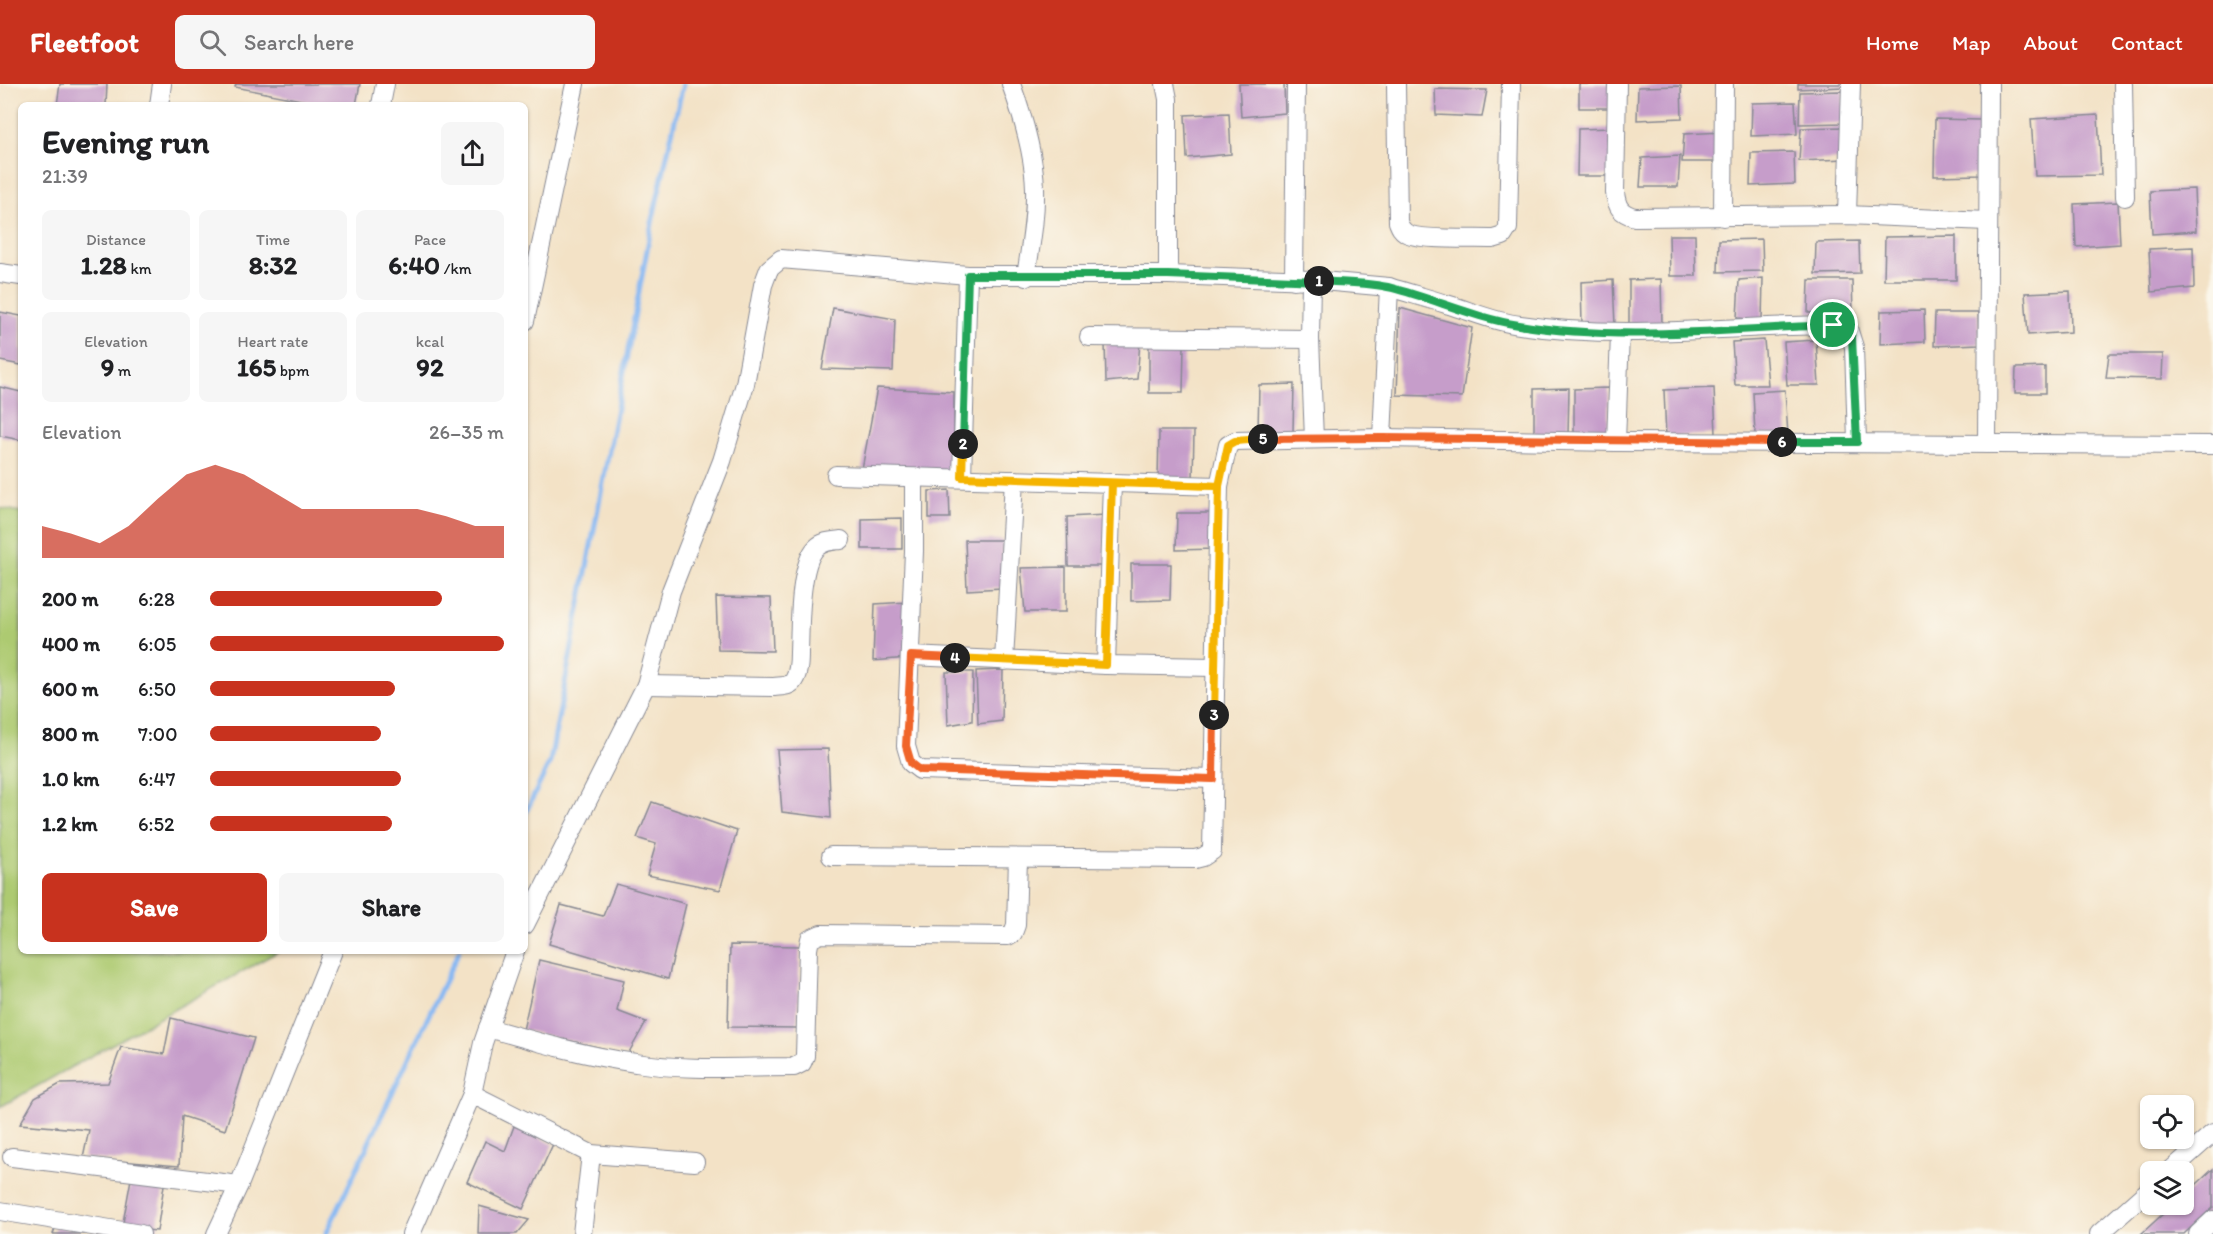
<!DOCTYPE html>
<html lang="en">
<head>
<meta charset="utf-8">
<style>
  body { margin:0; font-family:Itim,sans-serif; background:#f6f6f6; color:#202124; height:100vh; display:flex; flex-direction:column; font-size:22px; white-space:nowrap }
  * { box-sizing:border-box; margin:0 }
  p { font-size:20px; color:#757577 }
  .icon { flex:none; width:33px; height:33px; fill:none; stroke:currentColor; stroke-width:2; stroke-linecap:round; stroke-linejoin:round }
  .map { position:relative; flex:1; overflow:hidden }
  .drawer { position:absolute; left:18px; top:18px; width:510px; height:852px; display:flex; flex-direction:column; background:#fff; border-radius:9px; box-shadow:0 2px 4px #0004 }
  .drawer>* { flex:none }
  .fabs { position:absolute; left:2140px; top:1011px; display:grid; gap:12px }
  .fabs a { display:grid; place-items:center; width:54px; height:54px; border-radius:9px; background:#fff; box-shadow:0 2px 4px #0004; font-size:30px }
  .pin { position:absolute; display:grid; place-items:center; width:51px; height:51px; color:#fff; margin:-26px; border:3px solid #fff; border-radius:50%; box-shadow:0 2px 6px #0007 }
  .km { position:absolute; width:30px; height:30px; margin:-15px; border-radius:50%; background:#222; color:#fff; font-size:16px; line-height:30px; text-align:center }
  .round { display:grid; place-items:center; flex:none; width:63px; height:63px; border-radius:9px; background:#f6f6f6 }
  .head { display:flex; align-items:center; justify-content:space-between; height:102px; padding:0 24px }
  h1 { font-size:33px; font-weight:800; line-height:45px }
  .metrics { display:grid; grid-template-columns:repeat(3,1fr); gap:9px; height:102px; padding:6px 24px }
  .metrics div { display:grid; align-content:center; border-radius:9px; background:#f6f6f6; text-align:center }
  .metrics b { font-size:26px; font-weight:800 }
  .metrics small { font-size:16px; font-weight:400 }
  .metrics p { font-size:16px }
  .chart { height:168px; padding:12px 24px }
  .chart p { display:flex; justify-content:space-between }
  .chart svg { width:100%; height:108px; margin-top:6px; fill:#c8321e; opacity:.7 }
  .primary-button { display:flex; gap:12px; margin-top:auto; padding:12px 24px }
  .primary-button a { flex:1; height:69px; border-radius:9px; background:#c8321e; color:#fff; font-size:24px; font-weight:800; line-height:69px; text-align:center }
  .primary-button a+a { background:#f6f6f6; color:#202124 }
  ul { padding:0 24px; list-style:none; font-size:20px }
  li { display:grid; grid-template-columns:96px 72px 1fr; align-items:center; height:45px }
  li i { height:15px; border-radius:8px; background:#c8321e }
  header { display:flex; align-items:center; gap:36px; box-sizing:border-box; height:84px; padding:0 30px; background:#c8321e; color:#fff }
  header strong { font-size:28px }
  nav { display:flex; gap:33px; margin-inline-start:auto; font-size:21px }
  .search { width:420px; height:54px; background:#f6f6f6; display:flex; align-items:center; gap:15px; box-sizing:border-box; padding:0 21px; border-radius:9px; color:#757577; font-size:22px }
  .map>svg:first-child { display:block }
  .green { fill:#adca71; stroke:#647c68; stroke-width:1.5 }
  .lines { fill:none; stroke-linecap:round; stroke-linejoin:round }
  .stream { stroke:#86b8f3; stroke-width:5 }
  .building { fill:#c69dca }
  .street-casing { stroke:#878892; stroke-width:20 }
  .street { stroke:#fff; stroke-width:18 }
  .split-1-casing { stroke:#fff; stroke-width:12 }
  .split-2-casing { stroke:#fff; stroke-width:12 }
  .split-3-casing { stroke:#fff; stroke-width:12 }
  .split-4-casing { stroke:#fff; stroke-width:12 }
  .split-5-casing { stroke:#fff; stroke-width:12 }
  .split-6-casing { stroke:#fff; stroke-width:12 }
  .split-7-casing { stroke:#fff; stroke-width:12 }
  .split-1 { stroke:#22a559; stroke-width:8 }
  .split-2 { stroke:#22a559; stroke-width:8 }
  .split-3 { stroke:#f5b400; stroke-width:8 }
  .split-4 { stroke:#f0652b; stroke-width:8 }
  .split-5 { stroke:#f5b400; stroke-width:8 }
  .split-6 { stroke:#f0652b; stroke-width:8 }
  .split-7 { stroke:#22a559; stroke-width:8 }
</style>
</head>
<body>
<header>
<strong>Fleetfoot</strong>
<div class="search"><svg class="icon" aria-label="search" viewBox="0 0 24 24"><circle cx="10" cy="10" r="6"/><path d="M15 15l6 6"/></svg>Search here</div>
<nav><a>Home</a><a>Map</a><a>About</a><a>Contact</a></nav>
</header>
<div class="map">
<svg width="2213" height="1150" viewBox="0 0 2213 1150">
  <rect width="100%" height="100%" fill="#fbf7ec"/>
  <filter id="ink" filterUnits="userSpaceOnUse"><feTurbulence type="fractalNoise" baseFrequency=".0167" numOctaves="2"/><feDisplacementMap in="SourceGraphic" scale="12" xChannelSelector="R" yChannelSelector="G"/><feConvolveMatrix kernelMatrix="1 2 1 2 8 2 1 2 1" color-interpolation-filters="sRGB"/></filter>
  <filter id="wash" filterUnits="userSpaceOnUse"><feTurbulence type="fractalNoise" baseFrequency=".008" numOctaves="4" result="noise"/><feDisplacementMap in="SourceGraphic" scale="24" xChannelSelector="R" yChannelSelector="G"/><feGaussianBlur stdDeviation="1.35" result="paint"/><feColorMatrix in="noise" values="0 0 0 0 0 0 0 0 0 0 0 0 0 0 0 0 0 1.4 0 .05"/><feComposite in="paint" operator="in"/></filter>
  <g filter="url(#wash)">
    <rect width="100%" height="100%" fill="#f3e2c6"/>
    <polygon class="green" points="0,424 21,428 21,867 279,867 0,1023"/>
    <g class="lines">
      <g class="stream">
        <polyline points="525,730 550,678 653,134 683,0"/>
        <polyline points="326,1150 459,867"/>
      </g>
    </g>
    <g id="blocks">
      <g class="building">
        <polygon points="60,0 107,0 106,21 57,21"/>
        <polygon points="236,0 360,0 356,21 326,21 235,3"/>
        <polygon points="1239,0 1284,0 1285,29 1241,33"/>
        <rect x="1579" y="0" width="35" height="24"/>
        <polygon points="1798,0 1843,0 1844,3 1798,5"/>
        <polygon points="1681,2 1682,34 1637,36 1638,3"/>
        <polygon points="1435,5 1487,6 1482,33 1436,31"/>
        <polygon points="1843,7 1845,39 1799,40 1800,8"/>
        <polygon points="1795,18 1797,50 1751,52 1752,19"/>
        <polygon points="1229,29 1231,70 1187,74 1185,31"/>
        <polygon points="2098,31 2101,91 2035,92 2031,35"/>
        <polygon points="1935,35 1981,36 1982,91 1934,92"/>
        <polygon points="1844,43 1845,75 1799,77 1801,44"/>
        <polygon points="1613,44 1612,92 1577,92 1578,45"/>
        <polygon points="1722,48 1720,78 1682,78 1684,50"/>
        <polygon points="1794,68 1795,100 1750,102 1751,69"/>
        <polygon points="1680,72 1678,103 1640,103 1642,74"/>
        <polygon points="2194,105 2196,147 2152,150 2150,107"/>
        <polygon points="2118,118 2120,160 2076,163 2074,120"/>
        <polygon points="1669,151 1695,151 1696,192 1670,192"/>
        <polygon points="1956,152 1956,196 1884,196 1885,153"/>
        <polygon points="1762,155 1763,187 1718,188 1719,156"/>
        <polygon points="1859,157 1860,189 1815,190 1816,158"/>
        <polygon points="2193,163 2194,204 2151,208 2149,165"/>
        <polygon points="1763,194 1762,236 1737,234 1739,196"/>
        <polygon points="1661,195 1662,241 1629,239 1629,196"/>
        <polygon points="1613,196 1615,242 1582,241 1581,198"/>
        <polygon points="1809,196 1852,196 1853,228 1808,229"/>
        <polygon points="2070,207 2071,248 2028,251 2025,209"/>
        <polygon points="833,224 895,235 893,287 822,285"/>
        <polygon points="1400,224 1472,244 1462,313 1397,311"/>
        <polygon points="1924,226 1925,258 1880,260 1881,227"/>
        <polygon points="0,228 21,232 21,281 0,277"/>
        <polygon points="1935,229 1978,229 1979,260 1934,262"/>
        <polygon points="1764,256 1768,301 1735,301 1732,258"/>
        <polygon points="1816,256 1819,301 1787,301 1784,258"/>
        <polygon points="1140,258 1137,295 1106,298 1105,259"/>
        <polygon points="1184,261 1183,309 1149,309 1149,262"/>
        <polygon points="2109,270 2163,270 2162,295 2106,294"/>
        <polygon points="2045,283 2045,309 2015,309 2016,284"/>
        <polygon points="1294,300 1293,348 1258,348 1259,301"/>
        <polygon points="0,303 21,308 21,356 0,352"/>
        <polygon points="877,304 954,308 954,390 862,385"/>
        <polygon points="1569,304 1568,352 1534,352 1534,305"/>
        <polygon points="1609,304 1608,352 1574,352 1574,305"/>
        <polygon points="1714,304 1716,350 1666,353 1664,306"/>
        <polygon points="1785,306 1788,351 1755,351 1753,308"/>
        <polygon points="1159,347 1194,347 1193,395 1158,395"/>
        <polygon points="949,406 950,434 929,434 929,407"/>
        <polygon points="1177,429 1217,429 1215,465 1176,466"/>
        <polygon points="1106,431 1105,482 1068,482 1067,433"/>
        <polygon points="902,434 902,465 862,465 862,435"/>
        <polygon points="965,456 1003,456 1002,504 967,506"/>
        <polygon points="1131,480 1171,480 1170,516 1131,517"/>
        <polygon points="1066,483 1066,528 1025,528 1021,484"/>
        <polygon points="716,513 771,514 773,567 718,566"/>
        <polygon points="907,518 907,574 873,577 875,520"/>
        <polygon points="1003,586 1002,637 978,640 976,587"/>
        <polygon points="946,588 973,588 972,637 948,641"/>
        <polygon points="828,665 831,734 782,728 777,666"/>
        <polygon points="652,718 737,747 720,806 647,791 656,760 637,754"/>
        <polygon points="616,800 686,820 668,895 549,860 561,821 603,832"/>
        <polygon points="730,861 800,862 797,944 728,943"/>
        <polygon points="539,876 624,896 617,927 646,938 628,970 523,946"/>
        <polygon points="171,934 254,954 225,1046 182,1032 179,1082 83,1074 89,1046 20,1040 35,1014 60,1000 108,999 121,963 164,970"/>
        <polygon points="514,1042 553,1060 523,1125 467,1098 485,1057 505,1067"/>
        <polygon points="2213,1085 2213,1123 2186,1148 2184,1150 2141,1150 2174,1120 2184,1120 2184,1112"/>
        <polygon points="131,1095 164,1101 157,1147 122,1144"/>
        <polygon points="479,1122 529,1136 517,1150 478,1150"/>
        <polygon points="56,1142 85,1150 53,1150"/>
      </g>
    </g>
  </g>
  <g filter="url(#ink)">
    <use href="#blocks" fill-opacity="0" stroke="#878892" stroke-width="1.5"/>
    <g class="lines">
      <g class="street-casing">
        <g id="street">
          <path d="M1011,0C1023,33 1034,69 1035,104C1036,134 1030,164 1026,193"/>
          <polyline points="1165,0 1168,15 1168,191"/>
          <path d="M1396,0L1398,138C1400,143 1401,146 1406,149C1420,157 1474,154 1493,155L1503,152L1508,144L1511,0"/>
          <path d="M1617,0L1615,109C1617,123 1620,129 1635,133L1847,131L1987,137"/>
          <polyline points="2123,0 2125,113"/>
          <polyline points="159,21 162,0"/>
          <polyline points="381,21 385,0"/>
          <polyline points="1847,131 1851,0"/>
          <polyline points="1723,133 1724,0"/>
          <polyline points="0,189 21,192"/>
          <polyline points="1294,196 1296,0"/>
          <polyline points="1311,196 1310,255 1314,355"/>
          <path d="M1389,203C1408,209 1427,214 1446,220C1471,227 1494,238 1520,241C1628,257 1732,241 1839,241L1848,244L1854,263L1857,358"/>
          <polyline points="525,237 575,0"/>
          <polyline points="1089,253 1310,255"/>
          <polyline points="1616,358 1620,250"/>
          <polyline points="1987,360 1989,0"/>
          <polyline points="836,391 1219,402"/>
          <polyline points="962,393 968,191"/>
          <polyline points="914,394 914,467 906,662 911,679 920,686 1213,695"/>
          <polyline points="911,572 1106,581 1214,583"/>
          <polyline points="1004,577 1014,396"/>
          <polyline points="1106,581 1112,399"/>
          <path d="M646,601L774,603C782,602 790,603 794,596C799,588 799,577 799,568C800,544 799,481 816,464C823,457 832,457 841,456"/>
          <polyline points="831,772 1195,775 1203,773 1212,767 1219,402 1228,361 1235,357 1382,354 1616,358 2213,361"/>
          <polyline points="525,841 646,601 671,507 722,377 745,300 763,201 769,185 781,175 968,191 1168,191 1311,196 1389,203 1382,354"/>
          <path d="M488,944C537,958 586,972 636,979C685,987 744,983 794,983L802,979L805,972L808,865L810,855L821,850L1008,852L1013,849L1016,841L1018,774"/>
          <polyline points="472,1010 591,1070 695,1078"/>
          <polyline points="12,1073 239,1101"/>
          <polyline points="2169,1088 2213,1049"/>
          <polyline points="0,1127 141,1150"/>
          <polyline points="216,1150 239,1101 333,867"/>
          <polyline points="411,1150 472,1010 483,959 515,867"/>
          <polyline points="582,1150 591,1070"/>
          <polyline points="2099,1150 2151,1104"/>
          <polyline points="2198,1150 2213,1136"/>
        </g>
      </g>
      <use href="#street" class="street"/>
    </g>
  </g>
  <g class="lines" filter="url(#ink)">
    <g class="split-1-casing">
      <path id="split-1" d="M1319,197C1343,199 1369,198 1392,204C1435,215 1475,234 1519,241C1620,258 1730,245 1833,241"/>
    </g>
    <g class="split-2-casing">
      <polyline id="split-2" points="963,360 968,191 1168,191 1319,197"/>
    </g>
    <g class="split-3-casing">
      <polyline id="split-3" points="963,360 962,393 1219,402 1214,631"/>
    </g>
    <g class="split-4-casing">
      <polyline id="split-4" points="955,574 911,572 906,662 911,679 920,686 1213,695 1214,631"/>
    </g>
    <g class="split-5-casing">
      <polyline id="split-5" points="955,574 1106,581 1112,399 1219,402 1228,361 1235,357 1263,355"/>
    </g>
    <g class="split-6-casing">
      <polyline id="split-6" points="1263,355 1382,354 1782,358"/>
    </g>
    <g class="split-7-casing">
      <polyline id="split-7" points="1782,358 1857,358 1852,254 1848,244 1833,241"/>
    </g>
    <use href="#split-1" class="split-1"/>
    <use href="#split-2" class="split-2"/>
    <use href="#split-3" class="split-3"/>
    <use href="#split-4" class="split-4"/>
    <use href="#split-5" class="split-5"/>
    <use href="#split-6" class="split-6"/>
    <use href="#split-7" class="split-7"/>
  </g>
</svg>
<div class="fabs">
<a><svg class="icon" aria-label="locate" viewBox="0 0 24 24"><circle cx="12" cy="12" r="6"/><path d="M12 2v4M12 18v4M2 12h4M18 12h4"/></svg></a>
<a><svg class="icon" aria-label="layers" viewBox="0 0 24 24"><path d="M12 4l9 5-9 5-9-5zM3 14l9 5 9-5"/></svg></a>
</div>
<div class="pin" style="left:1833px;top:241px;background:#1e9e55"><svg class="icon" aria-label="arrive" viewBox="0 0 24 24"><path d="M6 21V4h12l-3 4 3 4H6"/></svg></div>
<b class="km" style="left:1319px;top:197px">1</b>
<b class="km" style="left:963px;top:360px">2</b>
<b class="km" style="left:1214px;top:631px">3</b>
<b class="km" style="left:955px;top:574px">4</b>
<b class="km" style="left:1263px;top:355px">5</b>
<b class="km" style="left:1782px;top:358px">6</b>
<section class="drawer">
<div class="head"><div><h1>Evening run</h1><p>21:39</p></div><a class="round"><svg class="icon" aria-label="share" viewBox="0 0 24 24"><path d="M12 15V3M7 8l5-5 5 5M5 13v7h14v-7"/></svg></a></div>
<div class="metrics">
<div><p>Distance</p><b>1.28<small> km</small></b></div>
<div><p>Time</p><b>8:32</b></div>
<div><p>Pace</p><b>6:40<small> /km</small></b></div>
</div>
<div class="metrics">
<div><p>Elevation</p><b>9<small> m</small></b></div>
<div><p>Heart rate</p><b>165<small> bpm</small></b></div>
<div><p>kcal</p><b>92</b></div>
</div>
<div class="chart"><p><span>Elevation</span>26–35 m</p>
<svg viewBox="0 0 160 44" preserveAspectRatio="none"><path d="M0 44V31L10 34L20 38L30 31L40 20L50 10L60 6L70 10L80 17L90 24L100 24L110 24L120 24L130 24L140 27L150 31L160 31V44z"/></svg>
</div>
<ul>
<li><b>200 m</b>6:28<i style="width:79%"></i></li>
<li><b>400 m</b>6:05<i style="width:100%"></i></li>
<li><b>600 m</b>6:50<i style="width:63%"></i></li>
<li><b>800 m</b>7:00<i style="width:58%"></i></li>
<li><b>1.0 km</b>6:47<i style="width:65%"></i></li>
<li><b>1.2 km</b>6:52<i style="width:62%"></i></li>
</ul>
<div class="primary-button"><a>Save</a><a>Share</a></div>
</section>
</div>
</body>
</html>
